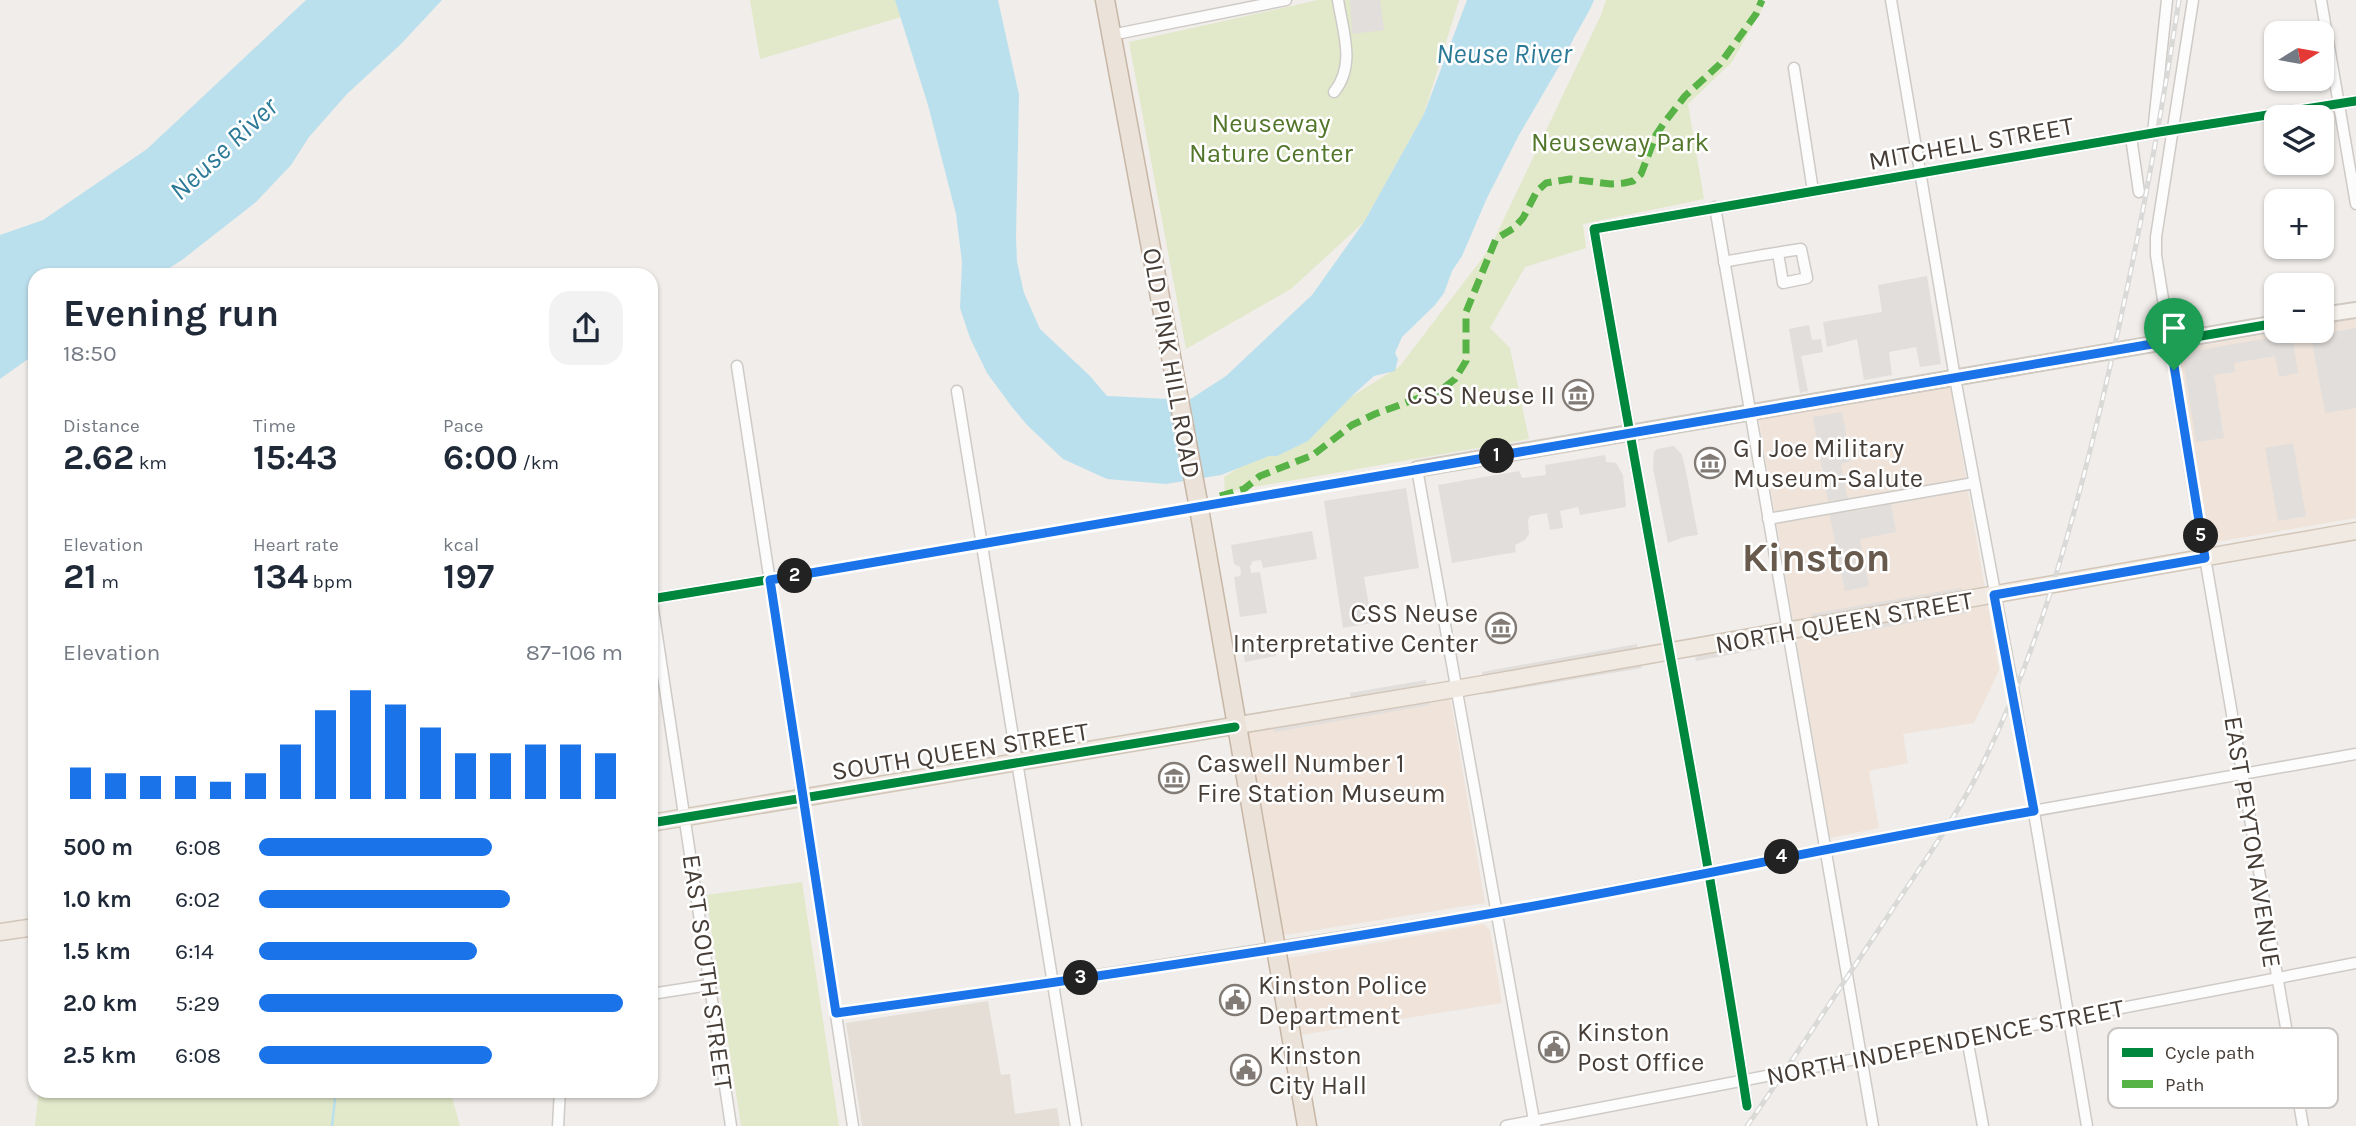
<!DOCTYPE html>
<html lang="en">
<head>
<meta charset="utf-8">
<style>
  body { margin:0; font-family:Karla,sans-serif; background:#f2f2f3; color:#1f2937; height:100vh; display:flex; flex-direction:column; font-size:26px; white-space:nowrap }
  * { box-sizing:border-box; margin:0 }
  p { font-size:23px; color:#747a83 }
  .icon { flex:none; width:38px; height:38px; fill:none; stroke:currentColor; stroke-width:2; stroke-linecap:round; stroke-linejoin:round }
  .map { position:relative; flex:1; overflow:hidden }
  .panel { position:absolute; left:28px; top:268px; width:630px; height:830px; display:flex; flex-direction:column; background:#fff; border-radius:21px; box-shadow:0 2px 5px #0004 }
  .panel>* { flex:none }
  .needle { width:46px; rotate:79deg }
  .tools { position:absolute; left:2264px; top:21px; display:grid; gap:14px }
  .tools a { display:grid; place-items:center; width:70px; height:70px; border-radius:14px; background:#fff; box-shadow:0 2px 5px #0004; font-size:35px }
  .pin { position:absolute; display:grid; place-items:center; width:60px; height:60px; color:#fff; margin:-72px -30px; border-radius:50% 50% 50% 0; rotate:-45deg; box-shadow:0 0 7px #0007 }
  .pin .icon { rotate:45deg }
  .km { position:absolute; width:35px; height:35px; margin:-18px; border-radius:50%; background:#222; color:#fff; font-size:19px; line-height:35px; text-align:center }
  .round { display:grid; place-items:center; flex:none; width:74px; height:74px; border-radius:21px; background:#f2f2f3 }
  .head { display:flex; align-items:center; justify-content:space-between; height:119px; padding:0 35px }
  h1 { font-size:38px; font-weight:700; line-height:52px }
  .metrics { display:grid; grid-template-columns:repeat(3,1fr); gap:10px; height:119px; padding:7px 35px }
  .metrics div { display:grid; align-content:center }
  .metrics b { font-size:35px; font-weight:700 }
  .metrics small { font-size:19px; font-weight:400 }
  .metrics p { font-size:19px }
  .chart { height:196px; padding:14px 35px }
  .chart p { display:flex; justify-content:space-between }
  .chart svg { width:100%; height:126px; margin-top:7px; stroke:#1a73e8; stroke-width:6 }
  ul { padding:0 35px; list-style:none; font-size:23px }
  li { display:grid; grid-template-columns:112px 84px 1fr; align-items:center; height:52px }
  li i { height:18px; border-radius:9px; background:#1a73e8 }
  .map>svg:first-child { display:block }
  .residential { fill:#e4ded7 }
  .commercial { fill:#efe3da }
  .green { fill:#e2e9ca }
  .parking { fill:#e2dedb }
  .water { fill:#bbe0ed }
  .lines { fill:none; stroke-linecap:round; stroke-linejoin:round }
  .stream { stroke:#bbe0ed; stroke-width:2.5 }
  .street-casing { stroke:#cecbc7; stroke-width:13 }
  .secondary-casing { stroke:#cfc9c1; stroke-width:18 }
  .primary-casing { stroke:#d2c6b8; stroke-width:19 }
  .highway-casing { stroke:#c7b6a6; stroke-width:21 }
  .street { stroke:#fdfcfc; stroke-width:10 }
  .secondary { stroke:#f6f3ee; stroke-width:14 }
  .primary { stroke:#f1eae3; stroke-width:16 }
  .highway { stroke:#ebe3d9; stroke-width:18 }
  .rail-casing { stroke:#d9d9d8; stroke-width:5 }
  .rail { stroke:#fff; stroke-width:2.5; stroke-dasharray:8; stroke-linecap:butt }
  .quiet { stroke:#57b346; stroke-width:7; stroke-dasharray:14 7; stroke-linecap:butt }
  .cycleway-casing { stroke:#fff; stroke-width:13 }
  .cycleway { stroke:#00873e; stroke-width:9 }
  .route-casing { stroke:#fff; stroke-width:14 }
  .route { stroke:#1a73e8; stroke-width:9 }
  .labels { text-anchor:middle; stroke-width:5; stroke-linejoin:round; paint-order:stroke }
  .park-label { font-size:26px; fill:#52762a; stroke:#fff }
  .street-label { font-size:26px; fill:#463d36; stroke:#fff }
  .poi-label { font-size:26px; fill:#463d36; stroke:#fff; text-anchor:start }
  .water-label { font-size:28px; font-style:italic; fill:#2c7a97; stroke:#fff }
  .town-label { font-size:40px; font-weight:bold; fill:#685a4d; stroke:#fff }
  .key { fill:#fff; stroke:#c8c5c3; stroke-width:2 }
  .key-label { font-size:19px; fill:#463d36 }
</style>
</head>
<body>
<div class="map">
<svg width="2356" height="1126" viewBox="0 0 2356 1126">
  <rect width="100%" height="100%" fill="#f0edea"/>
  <polygon class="residential" points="988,1001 1001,1075 1010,1074 1015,1114 1057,1108 1060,1126 862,1126 846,1023"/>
  <g class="commercial">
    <polygon points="2356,318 2356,518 2210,543 2177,350 2285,331 2322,331 2322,324"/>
    <polygon points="1950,385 1999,670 1974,723 1903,734 1908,763 1869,771 1879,828 1830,838 1759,420"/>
    <polygon points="1446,697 1451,701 1485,903 1285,935 1282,933 1247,739 1248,732 1251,730"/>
    <polygon points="1484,924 1490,930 1502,1003 1300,1035 1288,958"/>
  </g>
  <g class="green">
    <polygon points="750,0 958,0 760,59"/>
    <polygon points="1318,0 1459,0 1424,114 1364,222 1291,289 1186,349 1129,42"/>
    <polygon points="1606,0 1762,0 1762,9 1732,62 1688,104 1704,199 1583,224 1586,248 1525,267 1490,328 1510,348 1529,439 1225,492 1224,477 1400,366 1490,248 1601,15"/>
    <polygon points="802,882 839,1126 741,1126 706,895"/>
    <polygon points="39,1090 450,1090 460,1126 35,1126"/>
  </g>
  <g class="parking">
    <polygon points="1350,0 1380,0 1384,30 1352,34"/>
    <polygon points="1927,276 1941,364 1920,367 1916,347 1889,352 1892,375 1864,380 1857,339 1827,347 1823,322 1882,312 1878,285"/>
    <polygon points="1809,325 1812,340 1821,339 1823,352 1801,356 1808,391 1800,393 1789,329"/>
    <polygon points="2356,328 2356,408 2325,413 2311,336"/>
    <polygon points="2292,334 2298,373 2279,377 2275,356 2234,363 2235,372 2214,375 2224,438 2196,442 2182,353"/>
    <polygon points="1842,412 1851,461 1841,464 1848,501 1835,503 1835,500 1828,501 1813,417"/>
    <polygon points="2293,443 2306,516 2278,521 2265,448"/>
    <polygon points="1674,446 1682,455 1686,472 1698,535 1684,537 1668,543 1653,468 1654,452 1657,449"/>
    <polygon points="1605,455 1606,462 1616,463 1623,475 1626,507 1580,515 1578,507 1560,511 1563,528 1550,530 1547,513 1530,516 1528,520 1529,534 1525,540 1515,545 1516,552 1452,563 1438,485 1519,471 1522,478 1546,475 1545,465"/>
    <polygon points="1406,488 1419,568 1364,577 1372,623 1343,628 1324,501"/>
    <polygon points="1891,504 1896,532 1860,539 1869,586 1845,591 1829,512 1848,508 1849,512"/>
    <polygon points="1312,531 1317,559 1263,568 1261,560 1253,561 1250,566 1251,573 1260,572 1267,613 1240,617 1234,577 1240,576 1241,573 1240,567 1234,564 1231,545"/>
    <polygon points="1961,588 1962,595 1812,620 1811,614"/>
    <polygon points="1965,607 1967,613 1817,639 1816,633"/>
    <polygon points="1273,639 1276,656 1245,662 1242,645"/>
    <polygon points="1760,643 1761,649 1696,661 1695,655"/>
    <polygon points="1637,644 1638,651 1483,677 1482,672"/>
    <polygon points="1641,661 1642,668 1486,694 1485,689"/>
    <polygon points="1426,680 1427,687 1351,700 1350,693"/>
    <polygon points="1428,698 1430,705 1274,732 1273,726"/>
  </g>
  <g class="water">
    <polygon points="306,0 442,0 400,45 347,94 309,137 291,165 256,202 182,260 158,275 35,275 35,354 0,379 0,235 43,220 147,149"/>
    <path d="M895,0H998L1019,95L1016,237L1017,262L1024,293L1040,329L1090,376L1107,396L1189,400L1226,376L1312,295L1364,222L1424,114L1467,0H1594C1587,18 1574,34 1568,51L1519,135L1487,198L1462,256L1452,271L1444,293L1435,305L1402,337L1395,353L1398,359L1395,371L1374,376L1354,394L1308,441L1277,456H1269L1221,475L1166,484L1107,479L1063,459L1027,425L1012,407L987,373L970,338L960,308L962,262L956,214L928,105Z"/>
  </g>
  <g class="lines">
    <polyline class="stream" points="332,1126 336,1090"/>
    <g class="street-casing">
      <g id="street">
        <polyline points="1891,0 1955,378 2014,694 2087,1126"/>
        <polyline points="2193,0 2156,237 2156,255 2193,488 2303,1126"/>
        <polyline points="2321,0 2356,204"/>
        <polyline points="1111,35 1286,0"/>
        <polyline points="1794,68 1813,191"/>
        <path d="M1334,92C1356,65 1343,32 1338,0"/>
        <polyline points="2153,133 2167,0"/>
        <polyline points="2131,137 2139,192"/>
        <polyline points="1715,207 1873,1126"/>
        <path d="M1724,262C1749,257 1775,253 1801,249L1807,278L1783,283L1778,253"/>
        <polyline points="737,366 853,1126"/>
        <polyline points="957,391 1076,1126"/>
        <polyline points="1768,519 1974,483"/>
        <polyline points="651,596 731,1126"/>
        <polyline points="651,599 982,545 1417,469 1535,1126"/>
        <polyline points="651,994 709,985"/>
        <polyline points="836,1013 1008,989 1497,913 1947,826 2356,754"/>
        <polyline points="1967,1038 1983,1126"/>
        <path d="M1747,1106C1702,813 1644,522 1594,229L2159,132L2356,101"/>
        <polyline points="558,1126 560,1090"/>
        <polyline points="1506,1126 2356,963"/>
      </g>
    </g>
    <g class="secondary-casing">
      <g id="secondary">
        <polyline points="2322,315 2356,310"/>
        <polyline points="1417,469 2277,323"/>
      </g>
    </g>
    <g class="primary-casing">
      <g id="primary">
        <polyline points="651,823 1455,689 2356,531"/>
        <polyline points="0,932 35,927"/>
      </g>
    </g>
    <g class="highway-casing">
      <polyline id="highway" points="1105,0 1197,497 1307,1126"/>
    </g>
    <use href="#street" class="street"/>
    <use href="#secondary" class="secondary"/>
    <use href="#primary" class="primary"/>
    <use href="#highway" class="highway"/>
    <g class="rail-casing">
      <path id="rail" d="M1747,1126C1794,1059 1838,990 1884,922C1915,874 1950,827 1976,777C2035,662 2070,535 2100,410C2132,275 2158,138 2179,0"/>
    </g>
    <use href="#rail" class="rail"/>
    <polyline class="quiet" points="1220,496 1244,489 1260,476 1313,455 1352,425 1375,414 1441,390 1455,379 1466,361 1466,312 1496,239 1514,228 1523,218 1537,191 1546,183 1570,179 1611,184 1624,183 1633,181 1641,174 1656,135 1664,123 1685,96 1720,64 1756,14 1762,0"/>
    <g class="cycleway-casing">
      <g id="cycleway">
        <polyline points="651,599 982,545 2277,323"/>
        <polyline points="651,823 1235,727"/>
        <path d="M1747,1106C1702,813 1644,522 1594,229L2159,132L2356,101"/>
      </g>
    </g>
    <use href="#cycleway" class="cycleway"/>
  </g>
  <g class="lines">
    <g class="route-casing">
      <path id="route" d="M2170,341L2205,558L1994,595L2034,811C1853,842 1674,882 1494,913C1275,951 1055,983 836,1013L770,580Z"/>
    </g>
    <use href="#route" class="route"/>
  </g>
  <defs>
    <g id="museum-ring" transform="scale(1.575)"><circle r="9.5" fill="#fff" stroke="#827b75" stroke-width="1.5"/><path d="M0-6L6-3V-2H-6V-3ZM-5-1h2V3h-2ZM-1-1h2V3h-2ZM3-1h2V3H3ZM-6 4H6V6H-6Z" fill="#827b75"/></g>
    <g id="civic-ring" transform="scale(1.575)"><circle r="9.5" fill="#fff" stroke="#827b75" stroke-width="1.5"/><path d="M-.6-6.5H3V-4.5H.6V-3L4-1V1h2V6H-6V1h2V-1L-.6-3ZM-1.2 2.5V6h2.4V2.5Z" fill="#827b75"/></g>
  </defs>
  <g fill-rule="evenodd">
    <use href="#museum-ring" x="1578" y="395"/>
    <use href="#museum-ring" x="1710" y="463"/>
    <use href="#museum-ring" x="1501" y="628"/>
    <use href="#museum-ring" x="1174" y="778"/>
    <use href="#civic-ring" x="1235" y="1000"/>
    <use href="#civic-ring" x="1554" y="1047"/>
    <use href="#civic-ring" x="1246" y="1070"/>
  </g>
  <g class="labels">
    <g class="park-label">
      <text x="1271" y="132">Neuseway<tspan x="1271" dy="30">Nature Center</tspan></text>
      <text x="1620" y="151">Neuseway Park</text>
    </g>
    <g class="street-label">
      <text transform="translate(1971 143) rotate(-10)" y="9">MITCHELL STREET</text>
      <text transform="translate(1172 363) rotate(80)" y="9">OLD PINK HILL ROAD</text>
      <text transform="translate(1844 622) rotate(-10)" y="9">NORTH QUEEN STREET</text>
      <text transform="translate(960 751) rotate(-9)" y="9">SOUTH QUEEN STREET</text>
      <text transform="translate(2253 842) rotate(81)" y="9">EAST PEYTON AVENUE</text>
      <text transform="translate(708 972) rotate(82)" y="9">EAST SOUTH STREET</text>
      <text transform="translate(1945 1042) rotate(-11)" y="9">NORTH INDEPENDENCE STREET</text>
    </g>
    <g class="poi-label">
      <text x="1555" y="404" text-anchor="end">CSS Neuse II</text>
      <text x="1733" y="457">G I Joe Military<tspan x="1733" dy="30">Museum-Salute</tspan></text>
      <text x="1478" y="622" text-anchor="end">CSS Neuse<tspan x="1478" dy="30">Interpretative Center</tspan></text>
      <text x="1197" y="772">Caswell Number 1<tspan x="1197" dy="30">Fire Station Museum</tspan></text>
      <text x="1258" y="994">Kinston Police<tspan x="1258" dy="30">Department</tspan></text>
      <text x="1577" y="1041">Kinston<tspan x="1577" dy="30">Post Office</tspan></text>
      <text x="1269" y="1064">Kinston<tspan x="1269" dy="30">City Hall</tspan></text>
    </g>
    <g class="water-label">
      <text x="1504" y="63">Neuse River</text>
      <text transform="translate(223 148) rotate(-43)" y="10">Neuse River</text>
    </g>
    <g class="town-label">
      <text x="1816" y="571">Kinston</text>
    </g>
  </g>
  <rect x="2108" y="1028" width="230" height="80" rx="10" class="key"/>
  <rect x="2122" y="1048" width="31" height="9" fill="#00873e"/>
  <rect x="2122" y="1080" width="31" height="8" fill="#57b346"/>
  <g class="key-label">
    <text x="2165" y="1059">Cycle path</text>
    <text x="2165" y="1091">Path</text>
  </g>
</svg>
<div class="tools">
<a><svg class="needle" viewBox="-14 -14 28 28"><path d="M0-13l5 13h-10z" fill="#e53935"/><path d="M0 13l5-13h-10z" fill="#747a83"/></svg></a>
<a><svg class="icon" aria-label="layers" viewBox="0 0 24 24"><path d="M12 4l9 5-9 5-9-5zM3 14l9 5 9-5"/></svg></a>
<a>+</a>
<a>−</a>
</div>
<div class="pin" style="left:2174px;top:370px;background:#1e9e55"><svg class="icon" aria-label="arrive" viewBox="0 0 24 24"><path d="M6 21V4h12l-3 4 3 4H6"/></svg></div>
<b class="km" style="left:1497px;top:456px">1</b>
<b class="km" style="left:795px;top:576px">2</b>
<b class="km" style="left:1081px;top:978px">3</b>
<b class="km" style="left:1782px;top:857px">4</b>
<b class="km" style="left:2201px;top:536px">5</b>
<section class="panel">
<div class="head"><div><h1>Evening run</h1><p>18:50</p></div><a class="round"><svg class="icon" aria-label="share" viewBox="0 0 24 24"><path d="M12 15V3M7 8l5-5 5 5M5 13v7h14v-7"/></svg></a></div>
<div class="metrics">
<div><p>Distance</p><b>2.62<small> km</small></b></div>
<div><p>Time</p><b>15:43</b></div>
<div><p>Pace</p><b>6:00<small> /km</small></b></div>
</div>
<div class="metrics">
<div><p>Elevation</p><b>21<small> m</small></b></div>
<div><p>Heart rate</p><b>134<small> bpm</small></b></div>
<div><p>kcal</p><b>197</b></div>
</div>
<div class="chart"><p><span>Elevation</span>87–106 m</p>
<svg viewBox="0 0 160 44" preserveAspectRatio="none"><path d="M5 44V33M15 44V35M25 44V36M35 44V36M45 44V38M55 44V35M65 44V25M75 44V13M85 44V6M95 44V11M105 44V19M115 44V28M125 44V28M135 44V25M145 44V25M155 44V28"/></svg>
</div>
<ul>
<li><b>500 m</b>6:08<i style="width:64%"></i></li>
<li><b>1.0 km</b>6:02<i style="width:69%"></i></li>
<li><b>1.5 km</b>6:14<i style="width:60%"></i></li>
<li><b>2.0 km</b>5:29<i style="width:100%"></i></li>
<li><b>2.5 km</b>6:08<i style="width:64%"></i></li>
</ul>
</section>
</div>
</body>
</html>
